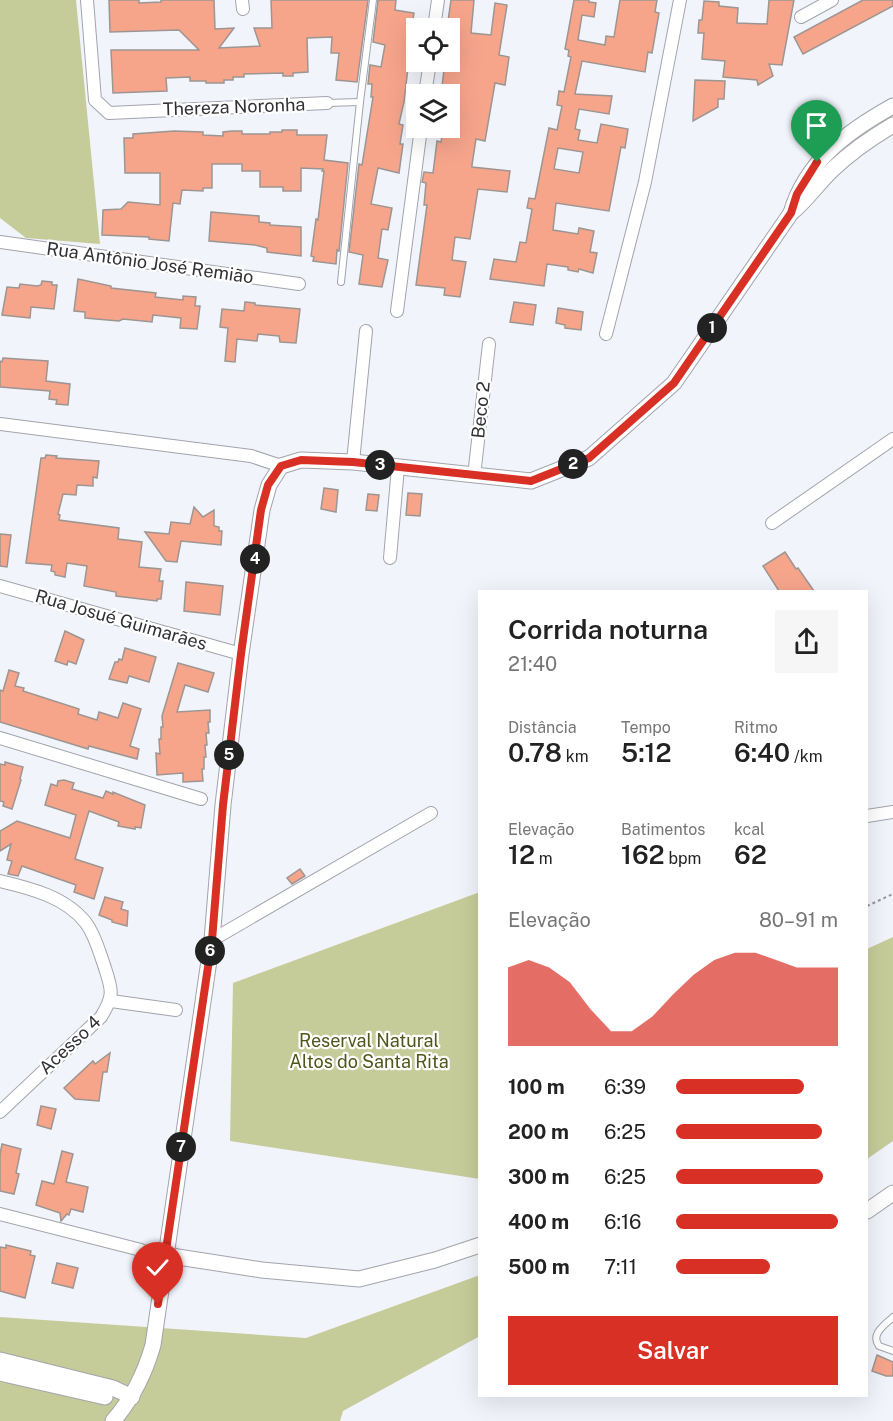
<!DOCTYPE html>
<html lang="pt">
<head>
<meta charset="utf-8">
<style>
  body { margin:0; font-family:"Public Sans",sans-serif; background:#f6f6f6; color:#222; height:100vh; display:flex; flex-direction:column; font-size:22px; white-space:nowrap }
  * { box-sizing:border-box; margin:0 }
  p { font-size:20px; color:#767676 }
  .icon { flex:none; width:33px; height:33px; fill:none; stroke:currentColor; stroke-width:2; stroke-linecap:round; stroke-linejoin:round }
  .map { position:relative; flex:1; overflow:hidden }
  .side { position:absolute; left:478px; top:590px; width:390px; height:807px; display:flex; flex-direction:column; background:#fff; border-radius:0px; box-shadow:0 6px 24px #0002 }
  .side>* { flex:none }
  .buttons { position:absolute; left:406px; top:18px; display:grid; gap:12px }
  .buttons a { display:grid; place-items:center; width:54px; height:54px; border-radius:0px; background:#fff; box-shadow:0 6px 24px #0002; font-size:30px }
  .pin { position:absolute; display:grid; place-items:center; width:51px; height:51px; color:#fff; margin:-62px -26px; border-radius:50% 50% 50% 0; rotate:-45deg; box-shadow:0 0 6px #0007 }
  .pin .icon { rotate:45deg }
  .km { position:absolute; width:30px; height:30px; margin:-15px; border-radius:50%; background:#222; color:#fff; font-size:16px; line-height:30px; text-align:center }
  .round { display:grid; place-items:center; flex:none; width:63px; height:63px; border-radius:0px; background:#f6f6f6 }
  .head { display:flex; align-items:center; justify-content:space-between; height:102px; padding:0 30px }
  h1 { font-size:27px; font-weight:600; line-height:45px }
  .stats { display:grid; grid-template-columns:repeat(3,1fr); gap:9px; height:102px; padding:6px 30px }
  .stats div { display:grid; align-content:center }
  .stats b { font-size:26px; font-weight:600 }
  .stats small { font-size:16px; font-weight:400 }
  .stats p { font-size:16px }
  .chart { height:168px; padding:12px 30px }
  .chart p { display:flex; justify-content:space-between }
  .chart svg { width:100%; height:108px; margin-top:6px; fill:#d93025; opacity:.7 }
  .primary-button { display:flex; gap:12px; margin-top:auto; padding:12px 30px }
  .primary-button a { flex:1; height:69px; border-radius:0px; background:#d93025; color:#fff; font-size:24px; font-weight:600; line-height:69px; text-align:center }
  ul { padding:0 30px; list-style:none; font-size:20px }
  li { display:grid; grid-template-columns:96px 72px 1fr; align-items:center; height:45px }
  li i { height:15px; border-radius:8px; background:#d93025 }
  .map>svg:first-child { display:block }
  .green { fill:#c6cc99 }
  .building { fill:#f6a58b; stroke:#9d9592; stroke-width:1.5; fill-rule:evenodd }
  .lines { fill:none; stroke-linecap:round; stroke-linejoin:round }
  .service-casing { stroke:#a2a4ac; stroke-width:8 }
  .minor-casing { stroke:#a2a4ac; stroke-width:14 }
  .tertiary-casing { stroke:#a2a4ac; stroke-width:17 }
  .path { stroke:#94969b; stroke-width:2; stroke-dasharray:3 3; stroke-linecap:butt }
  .service { stroke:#fff; stroke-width:6 }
  .minor { stroke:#fff; stroke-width:12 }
  .tertiary { stroke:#fff; stroke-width:15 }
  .route-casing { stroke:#fff; stroke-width:12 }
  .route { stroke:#d93025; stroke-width:8 }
  .labels { text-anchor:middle; stroke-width:4.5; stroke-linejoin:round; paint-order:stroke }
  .street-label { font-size:18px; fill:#303134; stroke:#fff }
  .park-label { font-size:18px; fill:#50551b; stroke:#fff }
</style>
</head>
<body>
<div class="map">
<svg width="893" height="1421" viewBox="0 0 893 1421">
  <rect width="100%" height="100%" fill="#f2f4fc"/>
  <g class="green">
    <polygon points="0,0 76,0 100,244 26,238 0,218"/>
    <polygon points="480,892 480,1179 230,1141 233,983"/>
    <polygon points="893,937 893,1141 867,1159 867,949"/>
    <polygon points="480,1275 480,1336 343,1411 340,1421 0,1421 0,1317 306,1338"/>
  </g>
  <g class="building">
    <polygon points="109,0 139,0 139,3 161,2 161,0 214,0 215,29 234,28 219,48 260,46 254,28 272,28 271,0 368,0 357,82 336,80 339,53 331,53 332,37 307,38 308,72 293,73 293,76 283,76 283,73 244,74 244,77 233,77 233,80 224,80 224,83 206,83 206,81 190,81 190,77 166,78 167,91 113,93 111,50 199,50 179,30 110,32"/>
    <polygon points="378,0 396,0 395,10 414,13 409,42 411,42 404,102 399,124 403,125 400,144 403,144 399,173 378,168 371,204 392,208 388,230 382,229 378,258 388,260 382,287 359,284 363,255 349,252 359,164 362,165 373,97 371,97 372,84 368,84 370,65 381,67 385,45 373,42"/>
    <polygon points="451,0 474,0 471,33 491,35 495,3 507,5 499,55 509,57 505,85 495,83 485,141 476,139 472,165 472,167 510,171 507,192 478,189 470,239 455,237 452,260 466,262 460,297 444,295 445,288 416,285 427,205 424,205 426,183 422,182 424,172 433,173 437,141 441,142 443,128 450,128 450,94 441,94 445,62 450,62 450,28 447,28"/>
    <path d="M574,0H589V2L596,3L594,17L582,15L578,40L605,45L606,36L614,37L620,0H657L655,12L659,13L652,53L648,52L645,72L582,61L575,94L612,96L609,114L579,109L575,129L580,130L578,140L597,143L601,124L628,129L625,148L621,147L609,211L556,203L553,230L578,234L579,228L594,231L590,252L597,253L593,273L579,269L578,272L568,270V267L547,264L544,286L490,279L494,259L516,262L520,242L526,243L532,209L527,208L529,198L535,199L549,128L557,130L562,106L557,105L559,91L564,92L571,57L568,56L569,50L565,49ZM558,148L583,152L579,173L554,169Z"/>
    <polygon points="769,0 794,0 782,65 769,64 773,76 758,85 757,80 723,77 725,61 702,59 704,33 698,33 699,20 702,20 704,1 719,2 719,6 738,8 737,23 767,24"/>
    <polygon points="863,0 893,0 893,6 803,54 794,37"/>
    <polygon points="695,80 725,81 724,99 718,99 718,107 693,121"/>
    <polygon points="282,130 297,130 297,135 327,135 324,160 348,163 339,251 337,250 336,264 313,261 314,257 311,256 316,219 318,220 324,171 322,171 323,169 301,168 301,191 283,191 283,187 260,187 260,171 242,171 242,164 212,164 212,188 203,188 203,191 182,190 180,204 173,203 169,241 149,239 149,237 102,235 103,210 121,209 128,202 160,205 160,173 125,173 124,138 133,138 133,134 174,131 203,132 203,135 223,136 223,132 232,131 242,131 242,134 270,134 270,132 282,132"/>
    <polygon points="211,212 259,216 259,222 270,223 270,225 301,227 301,256 267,252 267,248 255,245 209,241"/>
    <polygon points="78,279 111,286 111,288 156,293 155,297 183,300 183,296 196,297 195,306 200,306 197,329 180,328 181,318 153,315 152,322 123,319 119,321 85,318 85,312 74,311"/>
    <polygon points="42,281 52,282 52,285 57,285 54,309 31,307 30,318 2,315 7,287 19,288 20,284 37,286 41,285"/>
    <polygon points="245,302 255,303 255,305 300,309 296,343 280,342 279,336 258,334 257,341 237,339 235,362 225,361 228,328 220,327 222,309 244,311"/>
    <polygon points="514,302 536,305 533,325 510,322"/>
    <polygon points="558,308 583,312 581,330 565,328 565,325 556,323"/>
    <polygon points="3,358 48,361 46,381 70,384 68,405 56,404 57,400 49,399 50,391 0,387 0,361 2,362"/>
    <polygon points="46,455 57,456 56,458 99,461 97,478 93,477 93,486 77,485 76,495 63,494 58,514 60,515 59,520 119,528 118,539 142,542 139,567 161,569 159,581 163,581 161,599 157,599 157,601 116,596 116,592 84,586 87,566 67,563 65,577 55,575 55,572 51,571 52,565 26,563 41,458 45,458"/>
    <polygon points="324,488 338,490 336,512 321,509"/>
    <polygon points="408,493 422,494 420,516 406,515"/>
    <polygon points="368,494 379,495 377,511 366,510"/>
    <polygon points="194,507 203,517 214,510 214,526 219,527 219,531 222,531 221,545 181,541 177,562 166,561 145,532 169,534 171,522 190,524"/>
    <polygon points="0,534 11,535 7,567 0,566"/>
    <polygon points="785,552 796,569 798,568 814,591 779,591 763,566"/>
    <polygon points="186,582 223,586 220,615 184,611"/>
    <polygon points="65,631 84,640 76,664 68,661 67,665 55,661"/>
    <polygon points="125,648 156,657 149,682 129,676 127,683 109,679 115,662 118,662 119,659 122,660"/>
    <polygon points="178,663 214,673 208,692 185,685 177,712 210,710 210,722 208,722 209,733 206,733 207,745 205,745 206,757 204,757 204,769 202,769 203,781 183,782 183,773 157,775 156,753 160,754 159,739 161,739 161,727 163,727 162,716"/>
    <polygon points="9,670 19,673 15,686 24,688 23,691 79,709 78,714 97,720 99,712 118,718 123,703 141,709 130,746 139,749 137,759 89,746 88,749 0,722 0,690 3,691"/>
    <polygon points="5,762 23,767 20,779 21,780 12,809 3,806 4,802 0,801 0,764 5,765"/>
    <polygon points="64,780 74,783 72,789 103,798 106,791 113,794 113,792 145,805 141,828 135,827 135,829 118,826 119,822 89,811 75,859 103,868 94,899 74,892 76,885 22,866 18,876 8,874 12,861 7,860 11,844 0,851 0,831 17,821 70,838 76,815 45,805 51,784 57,786 58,781"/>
    <polygon points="300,869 305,876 292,884 287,878"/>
    <polygon points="105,897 123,902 121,909 128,911 127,926 112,922 112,920 99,915"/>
    <polygon points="110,1053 107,1072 103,1072 99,1101 75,1099 64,1088 93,1061 95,1064"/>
    <polygon points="41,1106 56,1109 51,1129 37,1125"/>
    <polygon points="2,1144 21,1149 16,1173 19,1174 14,1194 0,1191 0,1154"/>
    <polygon points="62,1151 73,1154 66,1182 88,1187 83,1212 71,1209 69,1215 67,1214 61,1221 60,1213 36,1205 42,1181 54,1184"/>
    <polygon points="6,1245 31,1251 30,1255 35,1256 25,1298 0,1291 0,1247 6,1248"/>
    <polygon points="57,1263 78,1268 73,1288 52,1283"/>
    <polygon points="877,1355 893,1362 893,1376 886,1376 872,1371"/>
  </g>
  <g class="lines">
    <g class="service-casing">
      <g id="service">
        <polyline points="327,103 360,102"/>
        <polyline points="341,282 360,102 373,0"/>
        <path d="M893,1317C885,1325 870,1334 879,1346L893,1351"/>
      </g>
    </g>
    <g class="minor-casing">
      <g id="minor">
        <polyline points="87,0 95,100 109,113 327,103"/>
        <polyline points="242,0 243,9"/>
        <polyline points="801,17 832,0"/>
        <polyline points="434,28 438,0"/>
        <polyline points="425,94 430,62"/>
        <polyline points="0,242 299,284"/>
        <polyline points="397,311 421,128"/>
        <polyline points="606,334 645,182 680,0"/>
        <polyline points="0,424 251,456 281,466"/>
        <polyline points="353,462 366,331"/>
        <polyline points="474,476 489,344"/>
        <polyline points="772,523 893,439"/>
        <polyline points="390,558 398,467"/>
        <polyline points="0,586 241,654"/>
        <polyline points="0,738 201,799"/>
        <polyline points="867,816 893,812"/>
        <path d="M0,881C30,888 66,897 86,923C95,935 99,951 104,965C112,990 115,994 101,1017L0,1112"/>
        <polyline points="212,940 431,813"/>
        <polyline points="111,1001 176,1010"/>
        <polyline points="0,1214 141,1250"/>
      </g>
    </g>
    <g class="tertiary-casing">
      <g id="tertiary">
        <path d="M791,213C806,161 848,131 893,106"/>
        <polyline points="867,1211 893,1193"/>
        <polyline points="165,1255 262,1270 359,1279 435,1260 480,1245"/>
        <polyline points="0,1360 113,1388 132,1397"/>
        <polyline points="0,1373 105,1397"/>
        <path d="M113,1421C133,1398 145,1373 153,1345L212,940L223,805L241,654L262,510L269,485L281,466L301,460L353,462L531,481L589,458L674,383L791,213C807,200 818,183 833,169C851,152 871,138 893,125"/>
      </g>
    </g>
    <polyline class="path" points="867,906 893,894"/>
    <use href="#service" class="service"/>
    <use href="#minor" class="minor"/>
    <use href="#tertiary" class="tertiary"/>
  </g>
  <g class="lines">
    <g class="route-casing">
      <polyline id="route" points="158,1304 212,940 223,805 241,654 261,510 268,485 281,466 301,460 353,462 531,481 589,458 674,383 791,213 797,194 817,162"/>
    </g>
    <use href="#route" class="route"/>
  </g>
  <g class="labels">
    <g class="street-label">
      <text transform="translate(234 107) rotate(-2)" y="6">Thereza Noronha</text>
      <text transform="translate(150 263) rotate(8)" y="6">Rua Antônio José Remião</text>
      <text transform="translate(481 410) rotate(-84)" y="6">Beco 2</text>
      <text transform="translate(121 620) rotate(16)" y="6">Rua Josué Guimarães</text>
      <text transform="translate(70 1045) rotate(-43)" y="6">Acesso 4</text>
    </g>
    <g class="park-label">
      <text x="369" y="1047">Reserval Natural<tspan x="369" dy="21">Altos do Santa Rita</tspan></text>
    </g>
  </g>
</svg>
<div class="buttons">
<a><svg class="icon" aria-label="locate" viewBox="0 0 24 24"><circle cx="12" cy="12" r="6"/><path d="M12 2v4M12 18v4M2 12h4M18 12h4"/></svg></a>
<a><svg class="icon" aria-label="layers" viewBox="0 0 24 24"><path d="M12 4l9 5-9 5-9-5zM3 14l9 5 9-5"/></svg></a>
</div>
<div class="pin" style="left:817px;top:162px;background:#1e9e55"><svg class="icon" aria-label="arrive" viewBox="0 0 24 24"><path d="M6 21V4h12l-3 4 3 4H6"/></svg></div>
<div class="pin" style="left:158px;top:1304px;background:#d93025"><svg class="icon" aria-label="check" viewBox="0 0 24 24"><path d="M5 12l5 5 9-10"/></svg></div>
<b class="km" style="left:712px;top:328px">1</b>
<b class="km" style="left:573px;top:464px">2</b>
<b class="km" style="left:380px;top:465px">3</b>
<b class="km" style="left:255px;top:559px">4</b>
<b class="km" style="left:229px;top:755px">5</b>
<b class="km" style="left:210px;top:951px">6</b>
<b class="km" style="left:181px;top:1147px">7</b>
<section class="side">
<div class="head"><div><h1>Corrida noturna</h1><p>21:40</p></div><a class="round"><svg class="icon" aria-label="share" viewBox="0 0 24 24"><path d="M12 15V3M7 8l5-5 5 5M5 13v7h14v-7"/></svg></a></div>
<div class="stats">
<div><p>Distância</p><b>0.78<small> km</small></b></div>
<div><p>Tempo</p><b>5:12</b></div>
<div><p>Ritmo</p><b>6:40<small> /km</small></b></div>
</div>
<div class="stats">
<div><p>Elevação</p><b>12<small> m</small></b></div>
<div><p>Batimentos</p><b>162<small> bpm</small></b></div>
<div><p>kcal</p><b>62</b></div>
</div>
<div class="chart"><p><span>Elevação</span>80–91 m</p>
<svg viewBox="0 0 160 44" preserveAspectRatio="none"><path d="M0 44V12L10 9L20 12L30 18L40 29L50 38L60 38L70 32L80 23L90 15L100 9L110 6L120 6L130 9L140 12L150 12L160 12V44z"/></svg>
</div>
<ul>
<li><b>100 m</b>6:39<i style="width:79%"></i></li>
<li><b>200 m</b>6:25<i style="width:90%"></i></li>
<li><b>300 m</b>6:25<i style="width:91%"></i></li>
<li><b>400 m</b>6:16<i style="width:100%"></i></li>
<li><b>500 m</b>7:11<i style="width:58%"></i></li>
</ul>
<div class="primary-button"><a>Salvar</a></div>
</section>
</div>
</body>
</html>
